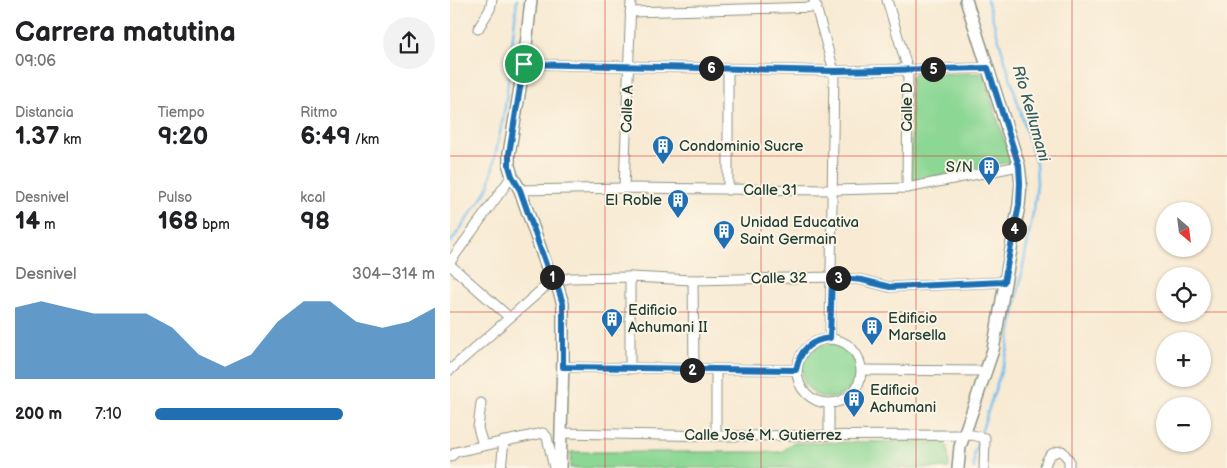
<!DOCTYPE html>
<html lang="es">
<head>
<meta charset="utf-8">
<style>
  body { margin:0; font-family:"Balsamiq Sans",sans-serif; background:#f2f2f2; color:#202124; height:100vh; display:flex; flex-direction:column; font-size:19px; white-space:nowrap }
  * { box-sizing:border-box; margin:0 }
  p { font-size:16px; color:#757577 }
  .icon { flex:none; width:28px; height:28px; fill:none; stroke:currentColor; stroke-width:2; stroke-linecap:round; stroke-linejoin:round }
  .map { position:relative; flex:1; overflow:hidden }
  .side { display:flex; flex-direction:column; background:#fff; width:450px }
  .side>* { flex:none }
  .needle { width:32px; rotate:152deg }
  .tools { position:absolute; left:706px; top:202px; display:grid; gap:10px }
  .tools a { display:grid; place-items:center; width:55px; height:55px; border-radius:50%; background:#fff; box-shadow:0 1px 4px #0004; font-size:25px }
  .pin { position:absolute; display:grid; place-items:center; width:42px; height:42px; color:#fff; margin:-21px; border:2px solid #fff; border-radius:50%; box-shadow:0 1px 5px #0007 }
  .km { position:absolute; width:25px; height:25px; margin:-12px; border-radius:50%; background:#222; color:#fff; font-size:14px; line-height:25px; text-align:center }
  .round { display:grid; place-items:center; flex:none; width:52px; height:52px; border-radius:26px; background:#f2f2f2 }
  .headline { display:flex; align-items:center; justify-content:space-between; height:85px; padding:0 15px }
  h1 { font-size:28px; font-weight:600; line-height:38px }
  .figures { display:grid; grid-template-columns:repeat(3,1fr); gap:8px; height:85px; padding:5px 15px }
  .figures div { display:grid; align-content:center }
  .figures b { font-size:25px; font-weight:600 }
  .figures small { font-size:14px; font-weight:400 }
  .figures p { font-size:14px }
  .chart { height:140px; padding:10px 15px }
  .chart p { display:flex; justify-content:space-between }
  .chart svg { width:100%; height:90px; margin-top:5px; fill:#1f6fb2; opacity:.7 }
  ul { padding:0 15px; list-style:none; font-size:16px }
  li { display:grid; grid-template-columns:80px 60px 1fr; align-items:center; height:38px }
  li i { height:12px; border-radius:6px; background:#1f6fb2 }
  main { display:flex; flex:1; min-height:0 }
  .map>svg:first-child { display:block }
  .park { fill:#8dd794; stroke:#568a64 }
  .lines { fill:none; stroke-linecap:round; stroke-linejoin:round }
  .stream { stroke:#76bfef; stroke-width:2.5 }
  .street-casing { stroke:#8c9484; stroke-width:11 }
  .secondary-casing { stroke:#8c9484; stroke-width:14 }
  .street { stroke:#fff; stroke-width:9 }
  .secondary { stroke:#fff; stroke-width:11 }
  .route-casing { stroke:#fff; stroke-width:10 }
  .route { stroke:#1f6fb2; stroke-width:6 }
  .grid { fill:none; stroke:#d62828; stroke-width:1; stroke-opacity:0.55 }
  .labels { text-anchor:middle; stroke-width:4; stroke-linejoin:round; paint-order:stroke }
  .street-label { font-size:15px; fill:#1f3d34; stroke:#fcf5e5 }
  .poi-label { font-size:15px; fill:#1f3d34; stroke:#fcf5e5; text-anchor:start }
  .water-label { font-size:16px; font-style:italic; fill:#355e63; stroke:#fcf5e5 }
</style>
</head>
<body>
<main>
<section class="side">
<div class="headline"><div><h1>Carrera matutina</h1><p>09:06</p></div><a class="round"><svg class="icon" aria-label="share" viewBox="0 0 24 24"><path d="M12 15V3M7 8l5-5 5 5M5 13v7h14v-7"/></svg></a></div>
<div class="figures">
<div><p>Distancia</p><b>1.37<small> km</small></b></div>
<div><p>Tiempo</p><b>9:20</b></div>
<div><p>Ritmo</p><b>6:49<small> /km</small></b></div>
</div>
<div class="figures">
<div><p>Desnivel</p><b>14<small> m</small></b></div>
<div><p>Pulso</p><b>168<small> bpm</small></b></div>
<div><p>kcal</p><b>98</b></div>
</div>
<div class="chart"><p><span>Desnivel</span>304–314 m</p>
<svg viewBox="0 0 160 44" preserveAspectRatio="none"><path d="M0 44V9L10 6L20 9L30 12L40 12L50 12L60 19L70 32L80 38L90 32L100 16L110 6L120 6L130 16L140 19L150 16L160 9V44z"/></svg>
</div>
<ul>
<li><b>200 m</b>7:10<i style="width:67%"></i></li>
</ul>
</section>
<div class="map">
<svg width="777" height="468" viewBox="0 0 777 468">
  <rect width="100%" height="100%" fill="#fcf5e5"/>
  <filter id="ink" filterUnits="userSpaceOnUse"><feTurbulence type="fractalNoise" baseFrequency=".02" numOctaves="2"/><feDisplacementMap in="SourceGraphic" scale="10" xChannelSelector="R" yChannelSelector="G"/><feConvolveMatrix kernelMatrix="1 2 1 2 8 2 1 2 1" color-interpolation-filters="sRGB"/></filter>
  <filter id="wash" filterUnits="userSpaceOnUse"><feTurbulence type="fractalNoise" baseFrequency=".0096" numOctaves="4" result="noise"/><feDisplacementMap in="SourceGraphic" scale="20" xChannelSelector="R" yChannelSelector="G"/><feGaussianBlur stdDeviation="1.12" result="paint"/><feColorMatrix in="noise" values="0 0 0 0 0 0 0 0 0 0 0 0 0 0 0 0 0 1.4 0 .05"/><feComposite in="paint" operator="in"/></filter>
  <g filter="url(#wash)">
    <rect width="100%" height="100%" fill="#f8ead3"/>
    <g class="park">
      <polygon points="531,73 534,76 560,159 558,162 465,181 461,179 461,77 464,74"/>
      <circle cx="379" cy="371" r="27"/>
      <polygon points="486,441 491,441 498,447 499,468 120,468 121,452 332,452 342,443"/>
    </g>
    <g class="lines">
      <g class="stream">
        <polyline points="0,243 32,198 39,186 55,108 67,0"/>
        <polyline points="524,468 524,454 557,353 585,202 587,183 586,164 537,0"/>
      </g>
    </g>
  </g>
  <g filter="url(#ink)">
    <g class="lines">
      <g class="street-casing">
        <g id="street">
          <polyline points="364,0 384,71 380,338"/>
          <polyline points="437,0 458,70 457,188"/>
          <polyline points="180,12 367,7"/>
          <polyline points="28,29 40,9 42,0"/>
          <polyline points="74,64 384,71 538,68"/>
          <polyline points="278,68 278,190"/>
          <polyline points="174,188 181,0"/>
          <polyline points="70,190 174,188 383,190 457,188 569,166"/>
          <polyline points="0,262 62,176"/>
          <polyline points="0,265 59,317"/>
          <polyline points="243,280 244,370"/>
          <circle cx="379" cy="371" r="32"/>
          <polyline points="113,367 346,370"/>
          <polyline points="180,369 180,277"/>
          <polyline points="0,370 96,286 104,281 120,278 180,277 243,280 382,277 412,280 439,287 554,282"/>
          <polyline points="266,370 266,436"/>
          <polyline points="412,370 530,371 536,373"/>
          <polyline points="31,403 28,428 33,445"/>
          <polyline points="379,404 379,435"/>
          <polyline points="112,433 266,436 522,435 535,438 534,468"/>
          <polyline points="0,457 6,452 14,450 93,433 97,437 104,468"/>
          <polyline points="51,468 54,441"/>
          <path d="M595,468C596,458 601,451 612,451L619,460V468"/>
        </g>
      </g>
      <g class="secondary-casing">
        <g id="secondary">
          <polyline points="81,0 74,64 59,154 59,166 62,176 70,190 99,273 108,288 113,304 113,360 110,468"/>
          <polyline points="508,468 510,447 543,350 569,205 571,183 569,166 516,0"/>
        </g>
      </g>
      <use href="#street" class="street"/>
      <use href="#secondary" class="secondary"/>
    </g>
  </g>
  <g class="lines" filter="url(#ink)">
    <g class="route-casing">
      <path id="route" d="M74,64L384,71L538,68L569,166L570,183L569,205L554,282L440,287L412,280L382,277L380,338C360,340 350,350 346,370L113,367V304L108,288L99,273L70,190L62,176L59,166V154Z"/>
    </g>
    <use href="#route" class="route"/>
  </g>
  <path class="grid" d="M155,0V468M311,0V468M466,0V468M622,0V468M0,156H777M0,312H715M752,312H777"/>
  <defs>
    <g id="building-pin" transform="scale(1.125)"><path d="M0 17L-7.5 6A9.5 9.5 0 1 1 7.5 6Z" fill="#1f6fb2" stroke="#fcf5e5"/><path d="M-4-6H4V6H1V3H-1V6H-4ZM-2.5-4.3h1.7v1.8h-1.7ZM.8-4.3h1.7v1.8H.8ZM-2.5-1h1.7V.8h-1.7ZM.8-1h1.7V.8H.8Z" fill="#fff"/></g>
  </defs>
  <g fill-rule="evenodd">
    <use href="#building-pin" x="213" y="146"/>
    <use href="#building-pin" x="539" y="167"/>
    <use href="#building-pin" x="228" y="200"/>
    <use href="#building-pin" x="274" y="231"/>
    <use href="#building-pin" x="162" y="319"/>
    <use href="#building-pin" x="422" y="327"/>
    <use href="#building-pin" x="404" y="399"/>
  </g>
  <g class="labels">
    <g class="street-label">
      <text transform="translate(457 107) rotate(-90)" y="5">Calle D</text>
      <text transform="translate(177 109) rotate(-88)" y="5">Calle A</text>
      <text x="320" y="195">Calle 31</text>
      <text transform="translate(329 278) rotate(-1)" y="5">Calle 32</text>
      <text x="313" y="440">Calle José M. Gutierrez</text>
    </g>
    <g class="poi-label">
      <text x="229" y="151">Condominio Sucre</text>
      <text x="523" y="172" text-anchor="end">S/N</text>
      <text x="212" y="205" text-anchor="end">El Roble</text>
      <text x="290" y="227">Unidad Educativa<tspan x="290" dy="17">Saint Germain</tspan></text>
      <text x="178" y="315">Edificio<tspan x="178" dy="17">Achumani II</tspan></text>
      <text x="438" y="323">Edificio<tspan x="438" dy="17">Marsella</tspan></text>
      <text x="420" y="395">Edificio<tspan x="420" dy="17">Achumani</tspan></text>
    </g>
    <g class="water-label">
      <text transform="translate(582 113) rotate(74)" y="6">Río Kellumani</text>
    </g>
  </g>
</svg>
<div class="tools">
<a><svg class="needle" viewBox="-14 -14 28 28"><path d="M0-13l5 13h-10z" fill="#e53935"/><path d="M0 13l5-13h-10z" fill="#757577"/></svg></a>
<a><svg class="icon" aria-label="locate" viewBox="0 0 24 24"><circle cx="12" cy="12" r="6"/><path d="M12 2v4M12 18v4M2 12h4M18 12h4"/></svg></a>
<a>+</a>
<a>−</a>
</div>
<div class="pin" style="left:74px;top:64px;background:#1e9e55"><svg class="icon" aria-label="arrive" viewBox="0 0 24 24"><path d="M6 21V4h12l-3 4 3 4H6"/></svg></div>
<b class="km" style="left:102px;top:277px">1</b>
<b class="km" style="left:242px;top:370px">2</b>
<b class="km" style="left:388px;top:278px">3</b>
<b class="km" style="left:564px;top:229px">4</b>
<b class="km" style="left:483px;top:69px">5</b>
<b class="km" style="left:261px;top:68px">6</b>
</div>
</main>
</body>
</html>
